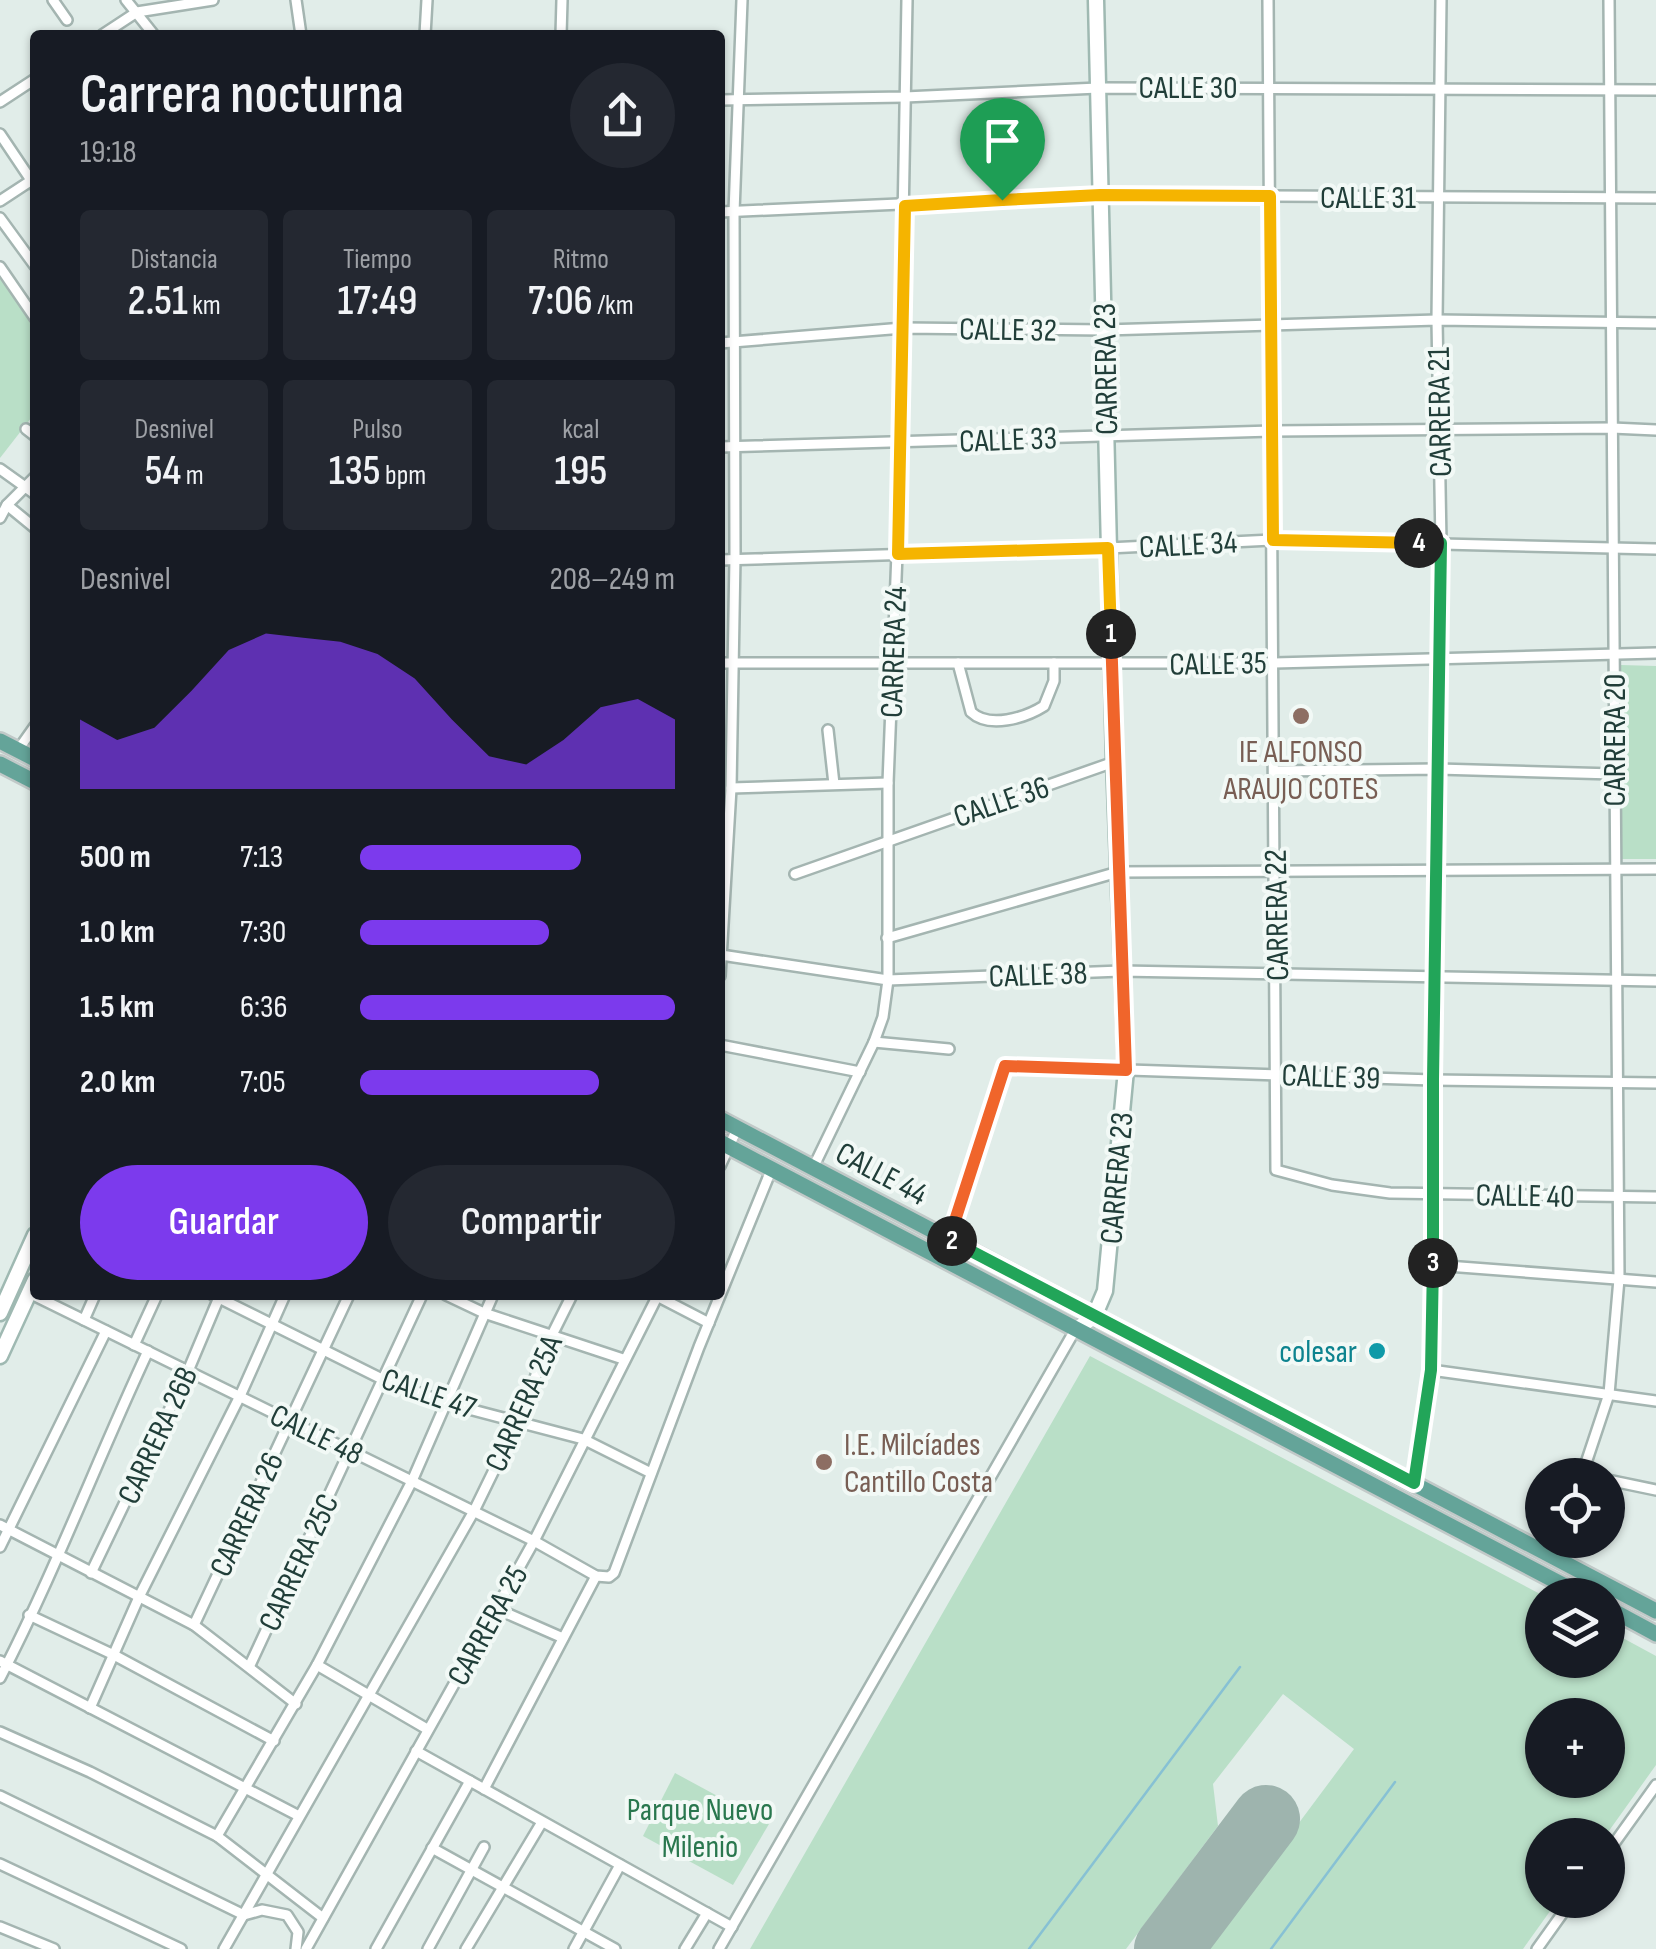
<!DOCTYPE html>
<html lang="es">
<head>
<meta charset="utf-8">
<style>
  body { margin:0; font-family:"Sofia Sans Condensed",sans-serif; background:#242831; color:#f1f3f6; height:100vh; display:flex; flex-direction:column; font-size:38px; white-space:nowrap }
  * { box-sizing:border-box; margin:0 }
  p { font-size:32px; color:#9ea1a6 }
  .icon { flex:none; width:55px; height:55px; fill:none; stroke:currentColor; stroke-width:2; stroke-linecap:round; stroke-linejoin:round }
  .map { position:relative; flex:1; overflow:hidden }
  .drawer { position:absolute; left:30px; top:30px; width:695px; height:1270px; display:flex; flex-direction:column; background:#171b24; border-radius:10px; box-shadow:0 2px 8px #0004 }
  .drawer>* { flex:none }
  .controls { position:absolute; left:1525px; top:1458px; display:grid; gap:20px }
  .controls a { display:grid; place-items:center; width:100px; height:100px; border-radius:50%; background:#171b24; box-shadow:0 2px 8px #0004; font-size:50px }
  .pin { position:absolute; display:grid; place-items:center; width:85px; height:85px; color:#fff; margin:-102px -42px; border-radius:50% 50% 50% 0; rotate:-45deg; box-shadow:0 0 10px #0007 }
  .pin .icon { rotate:45deg }
  .km { position:absolute; width:50px; height:50px; margin:-25px; border-radius:50%; background:#222; color:#fff; font-size:28px; line-height:50px; text-align:center }
  .round { display:grid; place-items:center; flex:none; width:105px; height:105px; border-radius:52px; background:#242831 }
  .headline { display:flex; align-items:center; justify-content:space-between; height:170px; padding:0 50px }
  h1 { font-size:55px; font-weight:600; line-height:75px }
  .stats { display:grid; grid-template-columns:repeat(3,1fr); gap:15px; height:170px; padding:10px 50px }
  .stats div { display:grid; align-content:center; border-radius:10px; background:#242831; text-align:center }
  .stats b { font-size:42px; font-weight:600 }
  .stats small { font-size:28px; font-weight:400 }
  .stats p { font-size:28px }
  .chart { height:280px; padding:20px 50px }
  .chart p { display:flex; justify-content:space-between }
  .chart svg { width:100%; height:180px; margin-top:10px; fill:#7c3aed; opacity:.7 }
  .action { display:flex; gap:20px; margin-top:auto; padding:20px 50px }
  .action a { flex:1; height:115px; border-radius:60px; background:#7c3aed; color:#fff; font-size:40px; font-weight:600; line-height:115px; text-align:center }
  .action a+a { background:#242831; color:#f1f3f6 }
  ul { padding:0 50px; list-style:none; font-size:32px }
  li { display:grid; grid-template-columns:160px 120px 1fr; align-items:center; height:75px }
  li i { height:25px; border-radius:12px; background:#7c3aed }
  .map>svg:first-child { display:block }
  .green { fill:#b9dfc7; fill-rule:evenodd }
  .lines { fill:none; stroke-linecap:round; stroke-linejoin:round }
  .stream { stroke:#87c1d4; stroke-width:2.5 }
  .runway { stroke:#9eb4ae; stroke-width:68 }
  .street-casing { stroke:#a4b5b1; stroke-width:14 }
  .secondary-casing { stroke:#9fb9b2; stroke-width:19 }
  .primary-casing { stroke:#c1c9c8; stroke-width:20 }
  .street { stroke:#fff; stroke-width:9 }
  .secondary { stroke:#fff; stroke-width:14 }
  .primary { stroke:#64a499; stroke-width:15 }
  .split-1-casing { stroke:#fff; stroke-width:20 }
  .split-2-casing { stroke:#fff; stroke-width:20 }
  .split-3-casing { stroke:#fff; stroke-width:20 }
  .split-4-casing { stroke:#fff; stroke-width:20 }
  .split-5-casing { stroke:#fff; stroke-width:20 }
  .split-1 { stroke:#f5b400; stroke-width:12 }
  .split-2 { stroke:#f0652b; stroke-width:12 }
  .split-3 { stroke:#22a559; stroke-width:12 }
  .split-4 { stroke:#22a559; stroke-width:12 }
  .split-5 { stroke:#f5b400; stroke-width:12 }
  .education-dot { fill:#8d6e63; stroke:#f2f9f6; stroke-width:4 }
  .culture-dot { fill:#0f9aa8; stroke:#f2f9f6; stroke-width:4 }
  .labels { text-anchor:middle; stroke-width:8; stroke-linejoin:round; paint-order:stroke }
  .street-label { font-size:32px; fill:#213e39; stroke:#f2f9f6 }
  .education-label { font-size:32px; fill:#785e54; stroke:#f2f9f6 }
  .culture-label { font-size:32px; fill:#0d838f; stroke:#f2f9f6; text-anchor:end }
  .park-label { font-size:32px; fill:#29774e; stroke:#f2f9f6 }
</style>
</head>
<body>
<div class="map">
<svg width="1656" height="1949" viewBox="0 0 1656 1949">
  <rect width="100%" height="100%" fill="#e1ede9"/>
  <g class="green">
    <polygon points="0,279 35,323 35,413 0,458"/>
    <polygon points="1621,665 1656,666 1656,859 1620,859"/>
    <path d="M1090,1356L1542,1595V1660H1608V1630L1656,1656V1765L1606,1835H1542V1900H1558L1523,1949H1205L1354,1749L1283,1694L1213,1784L1218,1826L1126,1949H750ZM1542,1715H1608V1780H1542Z"/>
    <polygon points="675,1773 769,1824 733,1885 643,1836"/>
  </g>
  <g class="lines">
    <g class="stream">
      <polyline points="1029,1949 1240,1667"/>
      <polyline points="1271,1949 1395,1782"/>
    </g>
    <polyline class="runway" points="1168,1949 1266,1819"/>
    <g class="street-casing">
      <g id="street">
        <polyline points="53,0 67,20"/>
        <polyline points="126,0 154,35"/>
        <polyline points="296,0 301,35"/>
        <polyline points="1268,0 1276,1170 1332,1185 1390,1193 1656,1197"/>
        <polyline points="102,35 137,12 213,0"/>
        <polyline points="425,35 427,0"/>
        <polyline points="561,35 562,0"/>
        <polyline points="720,100 905,97 1098,88 1656,90"/>
        <polyline points="0,102 35,79"/>
        <polyline points="0,134 35,186"/>
        <polyline points="0,201 35,178"/>
        <polyline points="720,212 1100,195 1656,198"/>
        <polyline points="0,218 35,266"/>
        <polyline points="0,267 35,318"/>
        <polyline points="720,343 903,328 1105,330 1437,320 1656,323"/>
        <polyline points="26,429 35,436"/>
        <polyline points="720,447 1272,431 1612,428 1656,430"/>
        <polyline points="0,469 35,494"/>
        <polyline points="7,505 35,528"/>
        <polyline points="0,518 7,505 35,477"/>
        <polyline points="720,560 1108,548 1273,540 1656,549"/>
        <polyline points="720,663 1274,663 1656,653"/>
        <path d="M958,663L971,712C989,729 1025,718 1044,706L1054,681V663"/>
        <polyline points="828,730 834,784"/>
        <polyline points="18,750 35,726"/>
        <polyline points="1275,771 1438,769 1614,774"/>
        <polyline points="731,788 888,783"/>
        <polyline points="795,874 1114,762"/>
        <polyline points="887,938 1118,872 1656,869"/>
        <polyline points="721,955 888,980 1121,971 1656,981"/>
        <polyline points="720,976 731,788 735,557 734,212 742,0"/>
        <polyline points="874,1042 949,1049"/>
        <polyline points="720,1045 860,1072"/>
        <polyline points="720,1166 737,1129"/>
        <polyline points="813,1168 874,1042 883,1017 888,980 888,783 897,553 907,0"/>
        <polyline points="949,1239 1005,1066 1433,1080 1656,1083"/>
        <polyline points="1434,1265 1656,1282"/>
        <polyline points="29,1293 534,1541 596,1576 609,1577 614,1573 699,1347 772,1168"/>
        <polyline points="213,1295 382,1379 446,1403 583,1439 651,1473"/>
        <polyline points="446,1295 484,1313 623,1359"/>
        <polyline points="655,1295 709,1323"/>
        <polyline points="84,1320 95,1295"/>
        <polyline points="134,1345 157,1295"/>
        <polyline points="1431,1370 1656,1401"/>
        <polyline points="1582,1475 1609,1394 1619,1279 1609,0"/>
        <polyline points="1608,1480 1656,1490"/>
        <polyline points="1414,1483 1431,1370 1434,1265 1433,1080 1441,543 1437,320 1441,0"/>
        <polyline points="0,1525 194,1625 296,1704"/>
        <polyline points="0,1547 106,1331"/>
        <polyline points="91,1573 188,1371 220,1295"/>
        <polyline points="497,1609 563,1638"/>
        <polyline points="29,1615 114,1655 274,1741"/>
        <polyline points="194,1625 349,1295"/>
        <polyline points="0,1661 299,1816"/>
        <polyline points="250,1665 422,1295"/>
        <polyline points="317,1665 427,1729"/>
        <path d="M0,1678C55,1572 97,1460 148,1351"/>
        <polyline points="90,1708 139,1597 240,1396 285,1295"/>
        <polyline points="0,1732 90,1772 217,1836 323,1918"/>
        <polyline points="416,1751 732,1927"/>
        <polyline points="484,1789 596,1576"/>
        <polyline points="0,1796 244,1915 262,1910 287,1915 298,1932 296,1949"/>
        <polyline points="217,1836 317,1665 412,1481 493,1295"/>
        <polyline points="432,1848 615,1949"/>
        <polyline points="1608,1852 1656,1785"/>
        <polyline points="0,1864 181,1949"/>
        <polyline points="0,1927 54,1949"/>
        <polyline points="224,1949 474,1511 518,1421 551,1337 572,1295"/>
        <polyline points="306,1949 534,1541 658,1295"/>
        <polyline points="376,1949 470,1781"/>
        <polyline points="428,1949 484,1847"/>
        <polyline points="466,1949 542,1822"/>
        <polyline points="574,1949 620,1865"/>
        <polyline points="685,1949 707,1913"/>
        <polyline points="719,1949 1075,1330"/>
        <polyline points="1537,1949 1572,1900"/>
      </g>
    </g>
    <g class="secondary-casing">
      <g id="secondary">
        <polyline points="0,1313 35,1235"/>
        <polyline points="1075,1330 1094,1317 1105,1291 1126,1070 1114,762 1096,0"/>
        <polyline points="0,1356 35,1280"/>
      </g>
    </g>
    <g class="primary-casing">
      <g id="primary">
        <polyline points="0,741 35,759"/>
        <polyline points="0,764 35,782"/>
        <polyline points="720,1119 1656,1611"/>
        <polyline points="720,1142 1582,1595"/>
        <polyline points="1608,1608 1656,1634"/>
      </g>
    </g>
    <use href="#street" class="street"/>
    <use href="#secondary" class="secondary"/>
    <use href="#primary" class="primary"/>
  </g>
  <g class="lines">
    <g class="split-1-casing">
      <polyline id="split-1" points="1002,200 905,206 898,554 1108,548 1111,634"/>
    </g>
    <g class="split-2-casing">
      <polyline id="split-2" points="952,1241 949,1239 1005,1066 1126,1070 1111,634"/>
    </g>
    <g class="split-3-casing">
      <polyline id="split-3" points="952,1241 1414,1483 1431,1370 1433,1263"/>
    </g>
    <g class="split-4-casing">
      <polyline id="split-4" points="1419,543 1441,543 1433,1080 1433,1263"/>
    </g>
    <g class="split-5-casing">
      <polyline id="split-5" points="1002,200 1100,195 1270,196 1273,540 1419,543"/>
    </g>
    <use href="#split-1" class="split-1"/>
    <use href="#split-2" class="split-2"/>
    <use href="#split-3" class="split-3"/>
    <use href="#split-4" class="split-4"/>
    <use href="#split-5" class="split-5"/>
  </g>
  <g class="education-dot">
    <circle cx="1301" cy="716" r="10"/>
    <circle cx="824" cy="1462" r="10"/>
  </g>
  <circle class="culture-dot" cx="1377" cy="1351" r="10"/>
  <g class="labels">
    <g class="street-label">
      <text x="1188" y="98">CALLE 30</text>
      <text x="1368" y="208">CALLE 31</text>
      <text transform="translate(1008 329) rotate(1)" y="11">CALLE 32</text>
      <text transform="translate(1105 369) rotate(-91)" y="11">CARRERA 23</text>
      <text transform="translate(1439 412) rotate(-91)" y="11">CARRERA 21</text>
      <text transform="translate(1008 439) rotate(-2)" y="11">CALLE 33</text>
      <text transform="translate(1188 544) rotate(-3)" y="11">CALLE 34</text>
      <text transform="translate(893 652) rotate(-88)" y="11">CARRERA 24</text>
      <text transform="translate(1218 663) rotate(-1)" y="11">CALLE 35</text>
      <text transform="translate(1614 740) rotate(-90)" y="11">CARRERA 20</text>
      <text transform="translate(1001 801) rotate(-19)" y="11">CALLE 36</text>
      <text transform="translate(1276 915) rotate(-91)" y="11">CARRERA 22</text>
      <text transform="translate(1038 974) rotate(-2)" y="11">CALLE 38</text>
      <text transform="translate(1331 1076) rotate(2)" y="11">CALLE 39</text>
      <text transform="translate(882 1173) rotate(28)" y="11">CALLE 44</text>
      <text transform="translate(1116 1178) rotate(-85)" y="11">CARRERA 23</text>
      <text transform="translate(1525 1195) rotate(1)" y="11">CALLE 40</text>
      <text transform="translate(429 1393) rotate(19)" y="11">CALLE 47</text>
      <text transform="translate(523 1403) rotate(-66)" y="11">CARRERA 25A</text>
      <text transform="translate(317 1434) rotate(26)" y="11">CALLE 48</text>
      <text transform="translate(157 1435) rotate(-65)" y="11">CARRERA 26B</text>
      <text transform="translate(246 1514) rotate(-65)" y="11">CARRERA 26</text>
      <text transform="translate(298 1562) rotate(-65)" y="11">CARRERA 25C</text>
      <text transform="translate(487 1625) rotate(-61)" y="11">CARRERA 25</text>
    </g>
    <g class="education-label">
      <text x="1301" y="762">IE ALFONSO<tspan x="1301" dy="37">ARAUJO COTES</tspan></text>
      <text x="844" y="1455" text-anchor="start">I.E. Milcíades<tspan x="844" dy="37">Cantillo Costa</tspan></text>
    </g>
    <g class="culture-label">
      <text x="1357" y="1362">colesar</text>
    </g>
    <g class="park-label">
      <text x="700" y="1820">Parque Nuevo<tspan x="700" dy="37">Milenio</tspan></text>
    </g>
  </g>
</svg>
<div class="controls">
<a><svg class="icon" aria-label="locate" viewBox="0 0 24 24"><circle cx="12" cy="12" r="6"/><path d="M12 2v4M12 18v4M2 12h4M18 12h4"/></svg></a>
<a><svg class="icon" aria-label="layers" viewBox="0 0 24 24"><path d="M12 4l9 5-9 5-9-5zM3 14l9 5 9-5"/></svg></a>
<a>+</a>
<a>−</a>
</div>
<div class="pin" style="left:1002px;top:200px;background:#1e9e55"><svg class="icon" aria-label="arrive" viewBox="0 0 24 24"><path d="M6 21V4h12l-3 4 3 4H6"/></svg></div>
<b class="km" style="left:1111px;top:634px">1</b>
<b class="km" style="left:952px;top:1241px">2</b>
<b class="km" style="left:1433px;top:1263px">3</b>
<b class="km" style="left:1419px;top:543px">4</b>
<section class="drawer">
<div class="headline"><div><h1>Carrera nocturna</h1><p>19:18</p></div><a class="round"><svg class="icon" aria-label="share" viewBox="0 0 24 24"><path d="M12 15V3M7 8l5-5 5 5M5 13v7h14v-7"/></svg></a></div>
<div class="stats">
<div><p>Distancia</p><b>2.51<small> km</small></b></div>
<div><p>Tiempo</p><b>17:49</b></div>
<div><p>Ritmo</p><b>7:06<small> /km</small></b></div>
</div>
<div class="stats">
<div><p>Desnivel</p><b>54<small> m</small></b></div>
<div><p>Pulso</p><b>135<small> bpm</small></b></div>
<div><p>kcal</p><b>195</b></div>
</div>
<div class="chart"><p><span>Desnivel</span>208–249 m</p>
<svg viewBox="0 0 160 44" preserveAspectRatio="none"><path d="M0 44V27L10 32L20 29L30 20L40 10L50 6L60 7L70 8L80 11L90 17L100 27L110 36L120 38L130 32L140 24L150 22L160 27V44z"/></svg>
</div>
<ul>
<li><b>500 m</b>7:13<i style="width:70%"></i></li>
<li><b>1.0 km</b>7:30<i style="width:60%"></i></li>
<li><b>1.5 km</b>6:36<i style="width:100%"></i></li>
<li><b>2.0 km</b>7:05<i style="width:76%"></i></li>
</ul>
<div class="action"><a>Guardar</a><a>Compartir</a></div>
</section>
</div>
</body>
</html>
